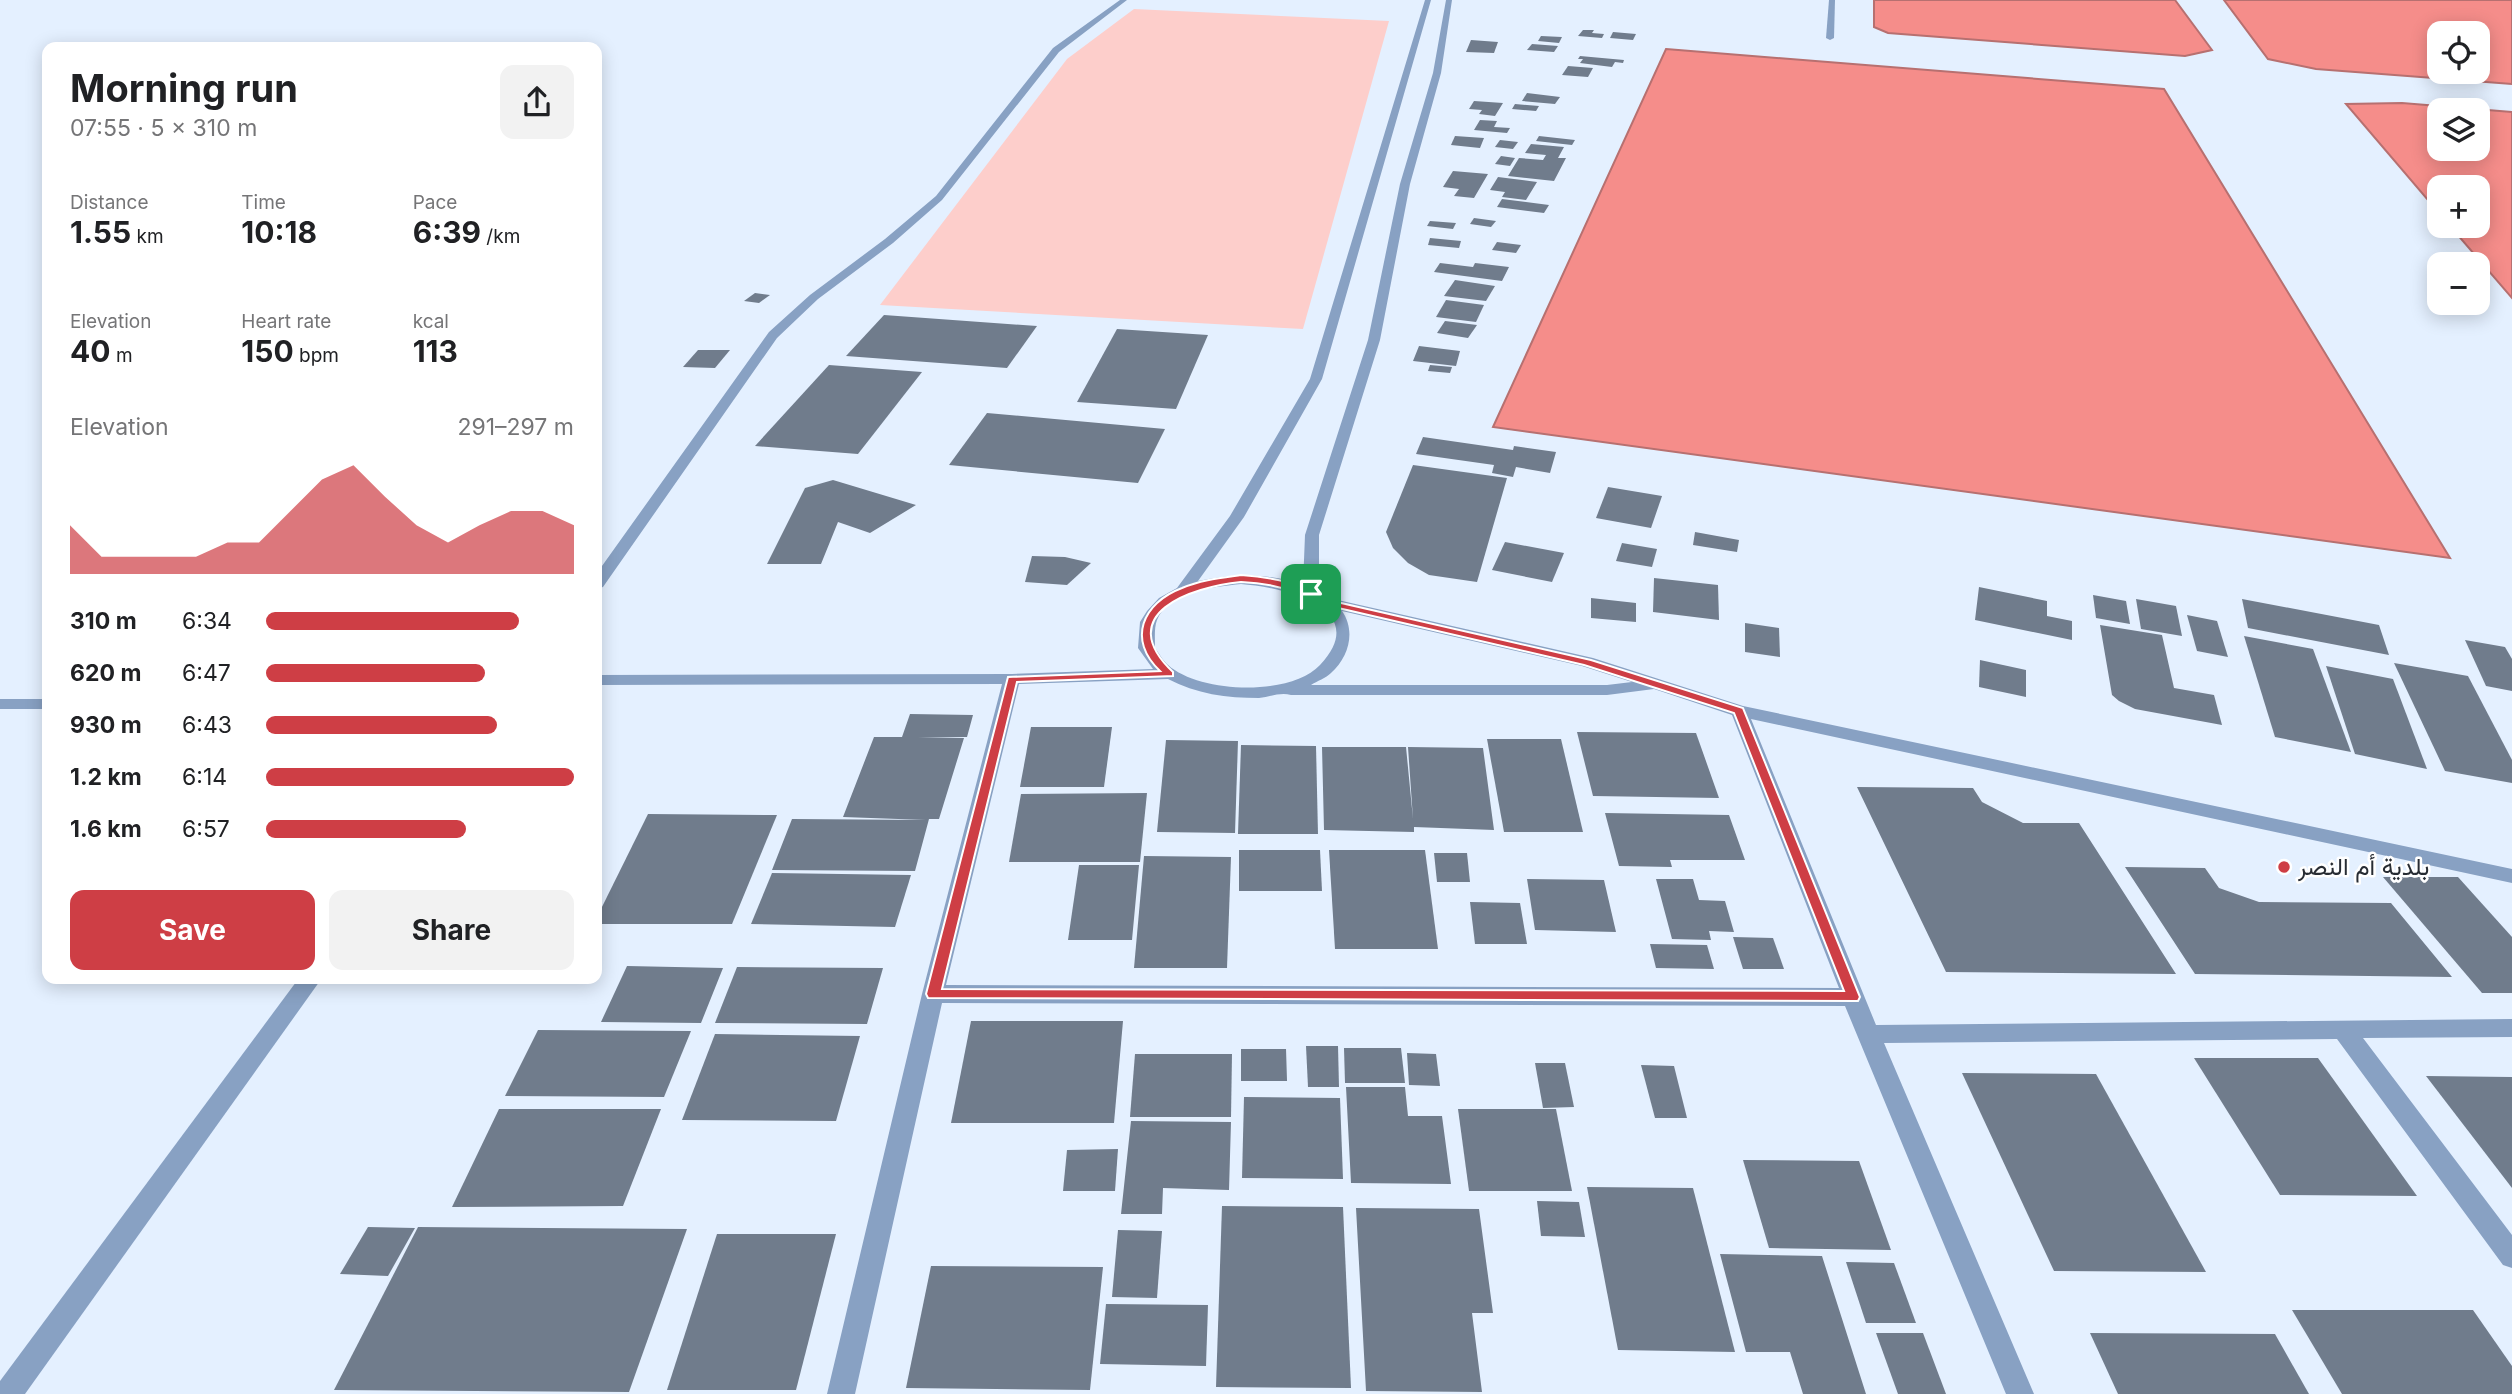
<!DOCTYPE html>
<html lang="en">
<head>
<meta charset="utf-8">
<style>
  body { margin:0; font-family:Inter,Vazirmatn,sans-serif; background:#f2f2f2; color:#202124; height:100vh; display:flex; flex-direction:column; font-size:26px; white-space:nowrap }
  * { box-sizing:border-box; margin:0 }
  p { font-size:23px; color:#757577 }
  .icon { flex:none; width:38px; height:38px; fill:none; stroke:currentColor; stroke-width:2; stroke-linecap:round; stroke-linejoin:round }
  .map { position:relative; flex:1; overflow:hidden }
  .side { position:absolute; left:42px; top:42px; width:560px; height:942px; display:flex; flex-direction:column; background:#fff; border-radius:14px; box-shadow:0 4px 18px #0003 }
  .side>* { flex:none }
  .fabs { position:absolute; left:2427px; top:21px; display:grid; gap:14px }
  .fabs a { display:grid; place-items:center; width:63px; height:63px; border-radius:14px; background:#fff; box-shadow:0 4px 18px #0003; font-size:35px }
  .pin { position:absolute; display:grid; place-items:center; width:60px; height:60px; color:#fff; margin:-30px; border-radius:14px; box-shadow:0 4px 10px #0006 }
  .round { display:grid; place-items:center; flex:none; width:74px; height:74px; border-radius:14px; background:#f2f2f2 }
  .headline { display:flex; align-items:center; justify-content:space-between; height:119px; padding:0 28px }
  h1 { font-size:38px; font-weight:700; line-height:52px }
  .stats { display:grid; grid-template-columns:repeat(3,1fr); gap:10px; height:119px; padding:7px 28px }
  .stats div { display:grid; align-content:center }
  .stats b { font-size:30px; font-weight:700 }
  .stats small { font-size:19px; font-weight:400 }
  .stats p { font-size:19px }
  .chart { height:196px; padding:14px 28px }
  .chart p { display:flex; justify-content:space-between }
  .chart svg { width:100%; height:126px; margin-top:7px; fill:#ce3e45; opacity:.7 }
  .button { display:flex; gap:14px; margin-top:auto; padding:14px 28px }
  .button a { flex:1; height:80px; border-radius:14px; background:#ce3e45; color:#fff; font-size:28px; font-weight:700; line-height:80px; text-align:center }
  .button a+a { background:#f2f2f2; color:#202124 }
  ul { padding:0 28px; list-style:none; font-size:23px }
  li { display:grid; grid-template-columns:112px 84px 1fr; align-items:center; height:52px }
  li i { height:18px; border-radius:9px; background:#ce3e45 }
  .map>svg:first-child { display:block }
  .green { fill:#fdcecb }
  .water { fill:#f58d8a; stroke:#b77070; stroke-width:2; fill-rule:evenodd }
  .building { fill:#707c8c }
  .lines { fill:none; stroke-linecap:round; stroke-linejoin:round }
  .minor { fill:#88a1c3; fill-rule:evenodd }
  .route { fill:#ce3e45; stroke:#fff; stroke-width:2; fill-rule:evenodd }
  .poi-dot { fill:#ce3e45; stroke:#fff; stroke-width:2.5 }
  .labels { text-anchor:middle; stroke-width:5; stroke-linejoin:round; paint-order:stroke }
  .poi-label { font-size:24px; fill:#272c33; stroke:#fff; text-anchor:start }
</style>
</head>
<body>
<div class="map">
<svg width="2512" height="1394" viewBox="0 0 2512 1394">
  <rect width="100%" height="100%" fill="#e4f0ff"/>
  <polygon class="green" points="1134,9 1389,21 1303,329 880,305 1067,59"/>
  <g class="water">
    <polygon points="1874,0 2175,0 2212,50 2185,56 1888,33 1874,27"/>
    <path d="M2224,0H2512V84L2316,69L2268,59ZM2440,33H2478V72H2440Z"/>
    <polygon points="1666,49 2164,89 2450,558 1493,427"/>
    <path d="M2402,103L2512,112V298L2450,226H2478V187H2440L2439,213L2346,104ZM2440,110H2478V149H2440Z"/>
  </g>
  <g class="building">
    <polygon points="1583,30 1594,30 1592,33 1604,34 1602,38 1578,36"/>
    <polygon points="1613,32 1636,34 1633,40 1610,38"/>
    <polygon points="1541,36 1562,37 1559,43 1538,41"/>
    <polygon points="1471,40 1498,42 1494,53 1466,52"/>
    <polygon points="1532,44 1558,46 1554,52 1527,50"/>
    <polygon points="1580,56 1624,60 1623,63 1615,62 1612,67 1580,63 1583,59 1578,59"/>
    <polygon points="1568,66 1593,68 1588,77 1562,75"/>
    <polygon points="1527,93 1560,97 1555,104 1522,101"/>
    <polygon points="1474,101 1503,103 1495,116 1479,114 1482,110 1469,109"/>
    <polygon points="1515,104 1539,106 1536,111 1512,109"/>
    <polygon points="1480,120 1497,121 1494,127 1510,128 1507,133 1474,130"/>
    <polygon points="1455,136 1484,138 1480,148 1451,145"/>
    <polygon points="1539,136 1575,140 1572,145 1536,141"/>
    <polygon points="1500,140 1518,142 1513,149 1495,147"/>
    <polygon points="1531,144 1564,147 1558,158 1566,158 1554,181 1508,176 1519,158 1543,160 1546,155 1525,153"/>
    <polygon points="1501,156 1515,158 1510,166 1495,164"/>
    <polygon points="1453,171 1488,174 1474,198 1454,196 1459,189 1443,187"/>
    <polygon points="1498,177 1537,182 1526,200 1502,197 1505,192 1490,190"/>
    <polygon points="1502,199 1549,205 1544,213 1497,207"/>
    <polygon points="1474,218 1496,221 1491,227 1470,224"/>
    <polygon points="1430,221 1456,223 1453,229 1427,226"/>
    <polygon points="1430,238 1461,241 1459,248 1428,245"/>
    <polygon points="1497,242 1521,245 1516,253 1492,250"/>
    <polygon points="1440,263 1473,267 1475,263 1509,267 1502,281 1434,272"/>
    <polygon points="1455,280 1495,286 1486,301 1444,296"/>
    <polygon points="755,293 770,295 759,303 744,301"/>
    <polygon points="1446,300 1484,305 1476,322 1436,317"/>
    <polygon points="884,315 1037,326 1007,368 846,356"/>
    <polygon points="1445,321 1477,325 1468,338 1437,333"/>
    <polygon points="1117,329 1208,335 1176,409 1077,402"/>
    <polygon points="1419,346 1460,351 1456,366 1413,361"/>
    <polygon points="698,350 730,350 715,368 683,367"/>
    <polygon points="829,365 922,372 858,454 755,446"/>
    <polygon points="1430,365 1452,367 1450,373 1428,371"/>
    <polygon points="987,413 1165,429 1138,483 949,465"/>
    <polygon points="1423,437 1513,450 1514,446 1556,452 1550,473 1516,467 1513,477 1492,473 1494,465 1416,454"/>
    <polygon points="1413,465 1507,478 1477,582 1429,575 1408,563 1393,548 1386,532"/>
    <polygon points="833,480 916,505 870,533 838,522 821,564 767,564 805,488"/>
    <polygon points="1608,487 1662,496 1651,528 1596,518"/>
    <polygon points="1695,532 1739,540 1737,552 1693,545"/>
    <polygon points="1505,542 1564,553 1552,582 1492,570"/>
    <polygon points="1622,543 1657,549 1652,567 1616,561"/>
    <polygon points="1032,556 1065,557 1091,563 1067,585 1025,582"/>
    <polygon points="1654,578 1718,585 1719,620 1653,612"/>
    <polygon points="1979,587 2047,601 2047,616 2072,621 2072,640 1975,620"/>
    <polygon points="2093,595 2126,601 2130,624 2096,618"/>
    <polygon points="1591,598 1636,603 1636,622 1591,618"/>
    <polygon points="2136,599 2176,606 2182,636 2141,629"/>
    <polygon points="2242,599 2379,625 2389,655 2248,628"/>
    <polygon points="2187,615 2217,621 2228,657 2197,651"/>
    <polygon points="1745,623 1779,628 1780,657 1745,652"/>
    <polygon points="2100,625 2162,635 2174,688 2214,695 2222,725 2135,709 2119,701 2112,695"/>
    <polygon points="2244,636 2313,649 2351,752 2275,737"/>
    <polygon points="2465,640 2505,647 2512,659 2512,691 2486,686"/>
    <polygon points="1980,660 2026,670 2026,697 1979,687"/>
    <polygon points="2394,663 2468,676 2512,760 2512,783 2445,771"/>
    <polygon points="2326,666 2393,679 2427,769 2355,754"/>
    <polygon points="910,714 973,715 967,737 918,737 964,738 939,819 929,819 915,871 772,870 792,819 926,820 843,817 874,737 902,737"/>
    <polygon points="1031,727 1112,727 1104,787 1020,787"/>
    <polygon points="1577,732 1696,733 1719,798 1593,796"/>
    <polygon points="1487,739 1561,739 1583,832 1504,832"/>
    <polygon points="1166,740 1238,741 1235,833 1157,832"/>
    <polygon points="1241,745 1316,746 1318,834 1238,834"/>
    <polygon points="1322,747 1406,747 1413,819 1408,747 1483,748 1494,830 1414,827 1414,832 1324,830"/>
    <polygon points="1857,787 1973,788 1982,802 2023,823 2079,823 2176,974 1946,972"/>
    <polygon points="1147,793 1140,862 1009,862 1021,794"/>
    <polygon points="1605,813 1729,815 1745,860 1670,860 1672,867 1619,866"/>
    <polygon points="648,814 777,815 732,924 597,924 597,917"/>
    <polygon points="1239,850 1320,850 1322,891 1239,891"/>
    <polygon points="1329,850 1425,850 1438,949 1335,949"/>
    <polygon points="1434,853 1467,853 1470,882 1437,882"/>
    <polygon points="1144,856 1231,857 1227,968 1134,968"/>
    <polygon points="1079,865 1139,865 1132,940 1068,940"/>
    <polygon points="2125,867 2205,868 2219,888 2259,902 2391,903 2452,977 2195,974"/>
    <polygon points="772,873 911,875 895,927 751,924"/>
    <polygon points="2383,877 2458,877 2512,937 2512,993 2482,993"/>
    <polygon points="1527,879 1604,880 1616,932 1535,930"/>
    <polygon points="1656,879 1693,879 1699,900 1725,901 1734,932 1709,931 1711,940 1672,939"/>
    <polygon points="1470,902 1520,903 1527,944 1475,944"/>
    <polygon points="1733,937 1773,938 1784,969 1743,969"/>
    <polygon points="1650,944 1707,945 1714,969 1656,968"/>
    <polygon points="627,966 723,968 701,1023 601,1022"/>
    <polygon points="737,967 883,968 867,1024 715,1023"/>
    <polygon points="971,1021 1123,1021 1114,1123 951,1123"/>
    <polygon points="538,1030 691,1031 664,1097 505,1096"/>
    <polygon points="715,1034 860,1036 836,1121 682,1120"/>
    <polygon points="1306,1046 1338,1046 1339,1087 1308,1087"/>
    <polygon points="1344,1048 1401,1048 1405,1083 1345,1083"/>
    <polygon points="1241,1049 1286,1049 1287,1081 1241,1081"/>
    <polygon points="1407,1053 1436,1054 1440,1086 1409,1085"/>
    <polygon points="1135,1054 1232,1054 1231,1117 1130,1117"/>
    <polygon points="2194,1058 2318,1058 2417,1196 2280,1195"/>
    <polygon points="1535,1063 1565,1063 1574,1107 1543,1108"/>
    <polygon points="1641,1065 1674,1066 1687,1118 1655,1118"/>
    <polygon points="1962,1073 2096,1074 2206,1272 2054,1271"/>
    <polygon points="2426,1076 2512,1077 2512,1188"/>
    <polygon points="1346,1087 1405,1087 1408,1116 1442,1116 1451,1184 1351,1183"/>
    <polygon points="1244,1097 1340,1098 1343,1179 1242,1178"/>
    <polygon points="499,1109 661,1109 623,1206 452,1207"/>
    <polygon points="1458,1109 1556,1109 1572,1191 1469,1191"/>
    <polygon points="1131,1121 1231,1122 1229,1190 1163,1188 1162,1214 1121,1214"/>
    <polygon points="1118,1149 1115,1191 1063,1191 1067,1150"/>
    <polygon points="1743,1160 1859,1161 1891,1250 1769,1248"/>
    <polygon points="1587,1187 1693,1188 1735,1352 1618,1350"/>
    <polygon points="1537,1201 1579,1202 1585,1237 1541,1236"/>
    <polygon points="1222,1206 1343,1207 1351,1388 1216,1387"/>
    <polygon points="1356,1208 1479,1209 1493,1313 1472,1313 1482,1392 1366,1391"/>
    <polygon points="368,1227 415,1228 388,1276 340,1274"/>
    <polygon points="418,1227 687,1229 629,1392 334,1390"/>
    <polygon points="1118,1230 1162,1231 1157,1298 1112,1297"/>
    <polygon points="717,1234 836,1234 796,1390 667,1390"/>
    <polygon points="1720,1254 1822,1256 1866,1394 1803,1394 1790,1352 1746,1352"/>
    <polygon points="1846,1262 1894,1263 1916,1323 1866,1323"/>
    <polygon points="931,1266 1103,1267 1090,1390 906,1388"/>
    <polygon points="1106,1304 1208,1305 1206,1366 1100,1364"/>
    <polygon points="2292,1310 2473,1310 2512,1366 2512,1394 2342,1394"/>
    <polygon points="1876,1333 1923,1333 1946,1394 1898,1394"/>
    <polygon points="2090,1333 2275,1334 2309,1394 2118,1394"/>
  </g>
  <g class="lines">
    <g class="minor">
      <polygon points="1120,0 1127,0 1059,52 942,200 893,243 818,299 777,338 603,587 597,589 597,573 769,332 810,295 885,239 936,196 1053,48"/>
      <path d="M1425,0H1431L1322,379L1244,517L1198,581C1234,573 1269,573 1303,585L1305,535L1368,340L1400,184L1433,73L1446,0H1452L1441,73L1410,184L1380,340L1319,535V592L1329,598L1593,658L1743,706L2512,869V883L1751,719L1876,1025L2512,1019V1037L2363,1038L2512,1235V1268L2503,1265L2337,1039L1884,1043L2034,1394H2006L1845,1006L942,1003L855,1394H827L922,994L1002,684L597,685V675L1012,674L1153,669L1138,648L1140,622L1147,611L1159,598L1177,588L1230,516L1310,379ZM1241,584C1281,587 1374,607 1320,665C1290,697 1199,693 1168,665C1163,661 1159,653 1155,648C1155,639 1154,628 1157,620C1169,591 1214,587 1241,584ZM1342,611L1582,666L1632,682L1607,685H1311C1317,681 1326,678 1331,673C1349,657 1356,631 1342,611ZM1168,679C1196,694 1227,698 1259,698C1270,697 1280,692 1291,695H1607L1654,689L1732,715L1839,988L946,985L1019,684Z"/>
      <polygon points="1829,0 1835,0 1834,38 1830,40 1826,38"/>
      <rect x="0" y="699" width="47" height="10"/>
      <polygon points="299,978 322,978 25,1394 0,1394 0,1381"/>
    </g>
  </g>
  <path class="route" d="M1241,575C1272,577 1300,583 1328,600L1591,660L1743,708L1860,997L1858,1001L928,998L926,994L1008,677L1160,671C1127,640 1142,603 1182,588C1201,580 1220,578 1241,575ZM1241,582C1270,583 1295,589 1321,604L1584,665L1734,713L1844,991L942,989L1017,682L1173,676V672C1112,614 1191,587 1241,582Z"/>
  <circle class="poi-dot" cx="2284" cy="867" r="7"/>
  <g class="labels">
    <g class="poi-label">
      <text x="2298" y="875">بلدية أم النصر</text>
    </g>
  </g>
</svg>
<div class="fabs">
<a><svg class="icon" aria-label="locate" viewBox="0 0 24 24"><circle cx="12" cy="12" r="6"/><path d="M12 2v4M12 18v4M2 12h4M18 12h4"/></svg></a>
<a><svg class="icon" aria-label="layers" viewBox="0 0 24 24"><path d="M12 4l9 5-9 5-9-5zM3 14l9 5 9-5"/></svg></a>
<a>+</a>
<a>−</a>
</div>
<div class="pin" style="left:1311px;top:594px;background:#1e9e55"><svg class="icon" aria-label="arrive" viewBox="0 0 24 24"><path d="M6 21V4h12l-3 4 3 4H6"/></svg></div>
<section class="side">
<div class="headline"><div><h1>Morning run</h1><p>07:55 · 5 × 310 m</p></div><a class="round"><svg class="icon" aria-label="share" viewBox="0 0 24 24"><path d="M12 15V3M7 8l5-5 5 5M5 13v7h14v-7"/></svg></a></div>
<div class="stats">
<div><p>Distance</p><b>1.55<small> km</small></b></div>
<div><p>Time</p><b>10:18</b></div>
<div><p>Pace</p><b>6:39<small> /km</small></b></div>
</div>
<div class="stats">
<div><p>Elevation</p><b>40<small> m</small></b></div>
<div><p>Heart rate</p><b>150<small> bpm</small></b></div>
<div><p>kcal</p><b>113</b></div>
</div>
<div class="chart"><p><span>Elevation</span>291–297 m</p>
<svg viewBox="0 0 160 44" preserveAspectRatio="none"><path d="M0 44V27L10 38L20 38L30 38L40 38L50 33L60 33L70 22L80 11L90 6L100 17L110 27L120 33L130 27L140 22L150 22L160 27V44z"/></svg>
</div>
<ul>
<li><b>310 m</b>6:34<i style="width:82%"></i></li>
<li><b>620 m</b>6:47<i style="width:71%"></i></li>
<li><b>930 m</b>6:43<i style="width:75%"></i></li>
<li><b>1.2 km</b>6:14<i style="width:100%"></i></li>
<li><b>1.6 km</b>6:57<i style="width:65%"></i></li>
</ul>
<div class="button"><a>Save</a><a>Share</a></div>
</section>
</div>
</body>
</html>
